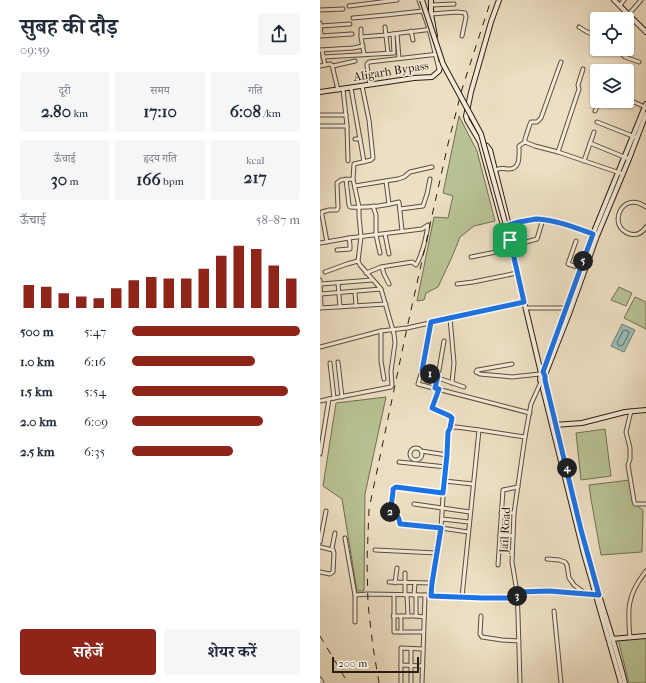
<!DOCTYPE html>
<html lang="hi">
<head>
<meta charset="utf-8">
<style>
  body { margin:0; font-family:"IM FELL French Canon","Noto Serif Devanagari",serif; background:#f6f6f7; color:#1f2937; height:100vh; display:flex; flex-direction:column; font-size:15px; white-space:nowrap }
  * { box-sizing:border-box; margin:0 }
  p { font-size:13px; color:#747a83 }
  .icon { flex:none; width:22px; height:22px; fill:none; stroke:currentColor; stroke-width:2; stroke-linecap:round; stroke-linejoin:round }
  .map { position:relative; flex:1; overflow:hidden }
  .panel { display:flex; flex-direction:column; background:#fff; width:320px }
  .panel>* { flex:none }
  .tools { position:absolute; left:270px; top:12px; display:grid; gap:8px }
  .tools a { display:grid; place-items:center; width:44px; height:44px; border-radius:4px; background:#fff; box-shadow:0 1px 3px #0004; font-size:20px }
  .scale { position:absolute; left:12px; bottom:10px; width:87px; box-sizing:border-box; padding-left:4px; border:2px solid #2c1c0f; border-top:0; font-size:11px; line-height:14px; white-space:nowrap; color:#2c1c0f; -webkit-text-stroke:3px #f3ead8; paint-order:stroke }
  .pin { position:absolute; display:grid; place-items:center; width:34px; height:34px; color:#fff; margin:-17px; border-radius:8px; box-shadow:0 2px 6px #0006 }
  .km { position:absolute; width:20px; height:20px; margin:-10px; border-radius:50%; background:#222; color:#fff; font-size:11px; line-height:20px; text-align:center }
  .round { display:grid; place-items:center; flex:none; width:42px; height:42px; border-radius:4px; background:#f6f6f7 }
  .overview { display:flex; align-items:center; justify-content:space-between; height:68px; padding:0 20px }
  h1 { font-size:22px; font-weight:700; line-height:30px }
  .metrics { display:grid; grid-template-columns:repeat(3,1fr); gap:6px; height:68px; padding:4px 20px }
  .metrics div { display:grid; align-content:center; border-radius:4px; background:#f6f6f7; text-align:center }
  .metrics b { font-size:17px; font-weight:700 }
  .metrics small { font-size:11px; font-weight:400 }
  .metrics p { font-size:11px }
  .chart { height:112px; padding:8px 20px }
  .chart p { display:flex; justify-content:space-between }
  .chart svg { width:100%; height:72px; margin-top:4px; stroke:#8f2418; stroke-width:6 }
  .cta { display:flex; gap:8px; margin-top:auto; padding:8px 20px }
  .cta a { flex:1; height:46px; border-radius:4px; background:#8f2418; color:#fff; font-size:16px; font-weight:700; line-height:46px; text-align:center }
  .cta a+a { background:#f6f6f7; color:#1f2937 }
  ul { padding:0 20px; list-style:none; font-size:13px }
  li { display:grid; grid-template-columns:64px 48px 1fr; align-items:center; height:30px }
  li i { height:10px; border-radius:5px; background:#8f2418 }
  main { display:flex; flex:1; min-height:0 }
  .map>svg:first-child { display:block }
  .green { fill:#b8c294; stroke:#726f52 }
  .water { fill:#99bcb6; stroke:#6d7c73 }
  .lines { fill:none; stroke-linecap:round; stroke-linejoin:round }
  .shore { stroke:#626c62; stroke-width:1 }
  .street-casing { stroke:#5c4d3c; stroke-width:5 }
  .secondary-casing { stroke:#2c1c0f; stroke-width:6 }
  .street { stroke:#f3ead8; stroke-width:3 }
  .secondary { stroke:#f3ead8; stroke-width:4 }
  .rail { stroke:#2c1c0f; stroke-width:1; stroke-dasharray:7 7; stroke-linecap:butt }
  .secondary-bridge-casing { stroke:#2c1c0f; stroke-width:6; stroke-linecap:butt }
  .secondary-bridge { stroke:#f3ead8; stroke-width:4 }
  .route-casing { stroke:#fff; stroke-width:8 }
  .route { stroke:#1a73e8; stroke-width:5 }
  .labels { text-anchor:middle; stroke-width:3; stroke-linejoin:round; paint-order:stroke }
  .street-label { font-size:12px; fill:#2c1c0f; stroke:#f3ead8 }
</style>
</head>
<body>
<main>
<section class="panel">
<div class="overview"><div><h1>सुबह की दौड़</h1><p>09:59</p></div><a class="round"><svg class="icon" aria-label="share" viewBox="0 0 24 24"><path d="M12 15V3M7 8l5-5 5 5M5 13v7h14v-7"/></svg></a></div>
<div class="metrics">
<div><p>दूरी</p><b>2.80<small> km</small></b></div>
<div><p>समय</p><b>17:10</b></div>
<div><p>गति</p><b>6:08<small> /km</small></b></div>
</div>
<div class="metrics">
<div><p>ऊँचाई</p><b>30<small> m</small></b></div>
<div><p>हृदय गति</p><b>166<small> bpm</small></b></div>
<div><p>kcal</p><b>217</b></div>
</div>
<div class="chart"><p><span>ऊँचाई</span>58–87 m</p>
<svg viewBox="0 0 160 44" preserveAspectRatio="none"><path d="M5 44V30M15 44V31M25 44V35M35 44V37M45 44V38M55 44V32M65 44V27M75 44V25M85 44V26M95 44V26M105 44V20M115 44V12M125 44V6M135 44V8M145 44V18M155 44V26"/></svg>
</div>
<ul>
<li><b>500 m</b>5:47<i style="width:100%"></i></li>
<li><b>1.0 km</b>6:16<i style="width:73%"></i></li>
<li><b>1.5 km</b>5:54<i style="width:93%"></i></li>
<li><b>2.0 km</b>6:09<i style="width:78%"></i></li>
<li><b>2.5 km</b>6:35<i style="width:60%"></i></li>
</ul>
<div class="cta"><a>सहेजें</a><a>शेयर करें</a></div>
</section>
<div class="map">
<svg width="326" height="683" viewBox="0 0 326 683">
  <rect width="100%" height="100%" fill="#eddfc3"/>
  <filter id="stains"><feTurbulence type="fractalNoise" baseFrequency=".005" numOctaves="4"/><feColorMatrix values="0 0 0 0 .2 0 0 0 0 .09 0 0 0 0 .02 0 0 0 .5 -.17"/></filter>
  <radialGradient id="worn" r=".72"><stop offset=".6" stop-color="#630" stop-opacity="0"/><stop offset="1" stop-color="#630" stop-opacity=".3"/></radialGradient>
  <g class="green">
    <polygon points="139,116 157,151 175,221 154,226 140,237 132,257 118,287 106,293 104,300 97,301 114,217 128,218 133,196 123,193"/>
    <polygon points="299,287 312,293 306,306 291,300"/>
    <polygon points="315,297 326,302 326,329 304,318"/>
    <polygon points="66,397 45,494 44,591 37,591 22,499 3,486 16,403"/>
    <polygon points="285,429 291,476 261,480 256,433"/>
    <polygon points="310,480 313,503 323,510 322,552 281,555 271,499 269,485"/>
    <polygon points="326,638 326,683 309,683 298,639"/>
  </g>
  <polygon class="water" points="302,324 315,330 304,352 291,346"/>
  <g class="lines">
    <polygon class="shore" points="305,330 308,331 309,333 303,345 300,346 298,345 297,343 303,331"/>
    <g class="street-casing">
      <g id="street">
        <polyline points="99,0 109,29 119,69"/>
        <polyline points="111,5 134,4"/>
        <polyline points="300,5 304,0"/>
        <polyline points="29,6 77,0"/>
        <polyline points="0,10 23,9"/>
        <polyline points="111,14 137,12 145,13 146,17 142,36"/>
        <polyline points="309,14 321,0"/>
        <polyline points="33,18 66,15 103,11"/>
        <polyline points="0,23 1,35"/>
        <polyline points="0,26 30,24"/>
        <polyline points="65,27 68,53"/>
        <polyline points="259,27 267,32 277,36"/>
        <polyline points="41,29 41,37 44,54"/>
        <polyline points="91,31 93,40"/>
        <polyline points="77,34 79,58"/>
        <polyline points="0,36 32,34"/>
        <polyline points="41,37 66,35 73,34"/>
        <polyline points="299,49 299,51 305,57 319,62"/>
        <polyline points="0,50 33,48 43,46"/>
        <polyline points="2,50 5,65"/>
        <polyline points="3,57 74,53 73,34 113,29"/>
        <polyline points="241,62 221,118 217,122 211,122 210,124 205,139 205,142 215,146 238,152 303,174"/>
        <polyline points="0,66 10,64 12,65 18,90"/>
        <polyline points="13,66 35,61"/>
        <polyline points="50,84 47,66 47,64 49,62 119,54"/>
        <polyline points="31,88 40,139 35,139"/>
        <polyline points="23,89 27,126"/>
        <polyline points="307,99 325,107"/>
        <polyline points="275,111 280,101"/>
        <polyline points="0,115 26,115"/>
        <polyline points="277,122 315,137"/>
        <polyline points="0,126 27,126 28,161"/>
        <polyline points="40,139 44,162"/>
        <polyline points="270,143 309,159"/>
        <polyline points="238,152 259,89 258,85 263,69"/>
        <polyline points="264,161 274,132"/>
        <path d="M175,170C182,167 181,169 188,169C201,170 199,155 199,146L205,142"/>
        <path d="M26,179L29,205L30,207C47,208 63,206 79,202L82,231"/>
        <polyline points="66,181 69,204"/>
        <polyline points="35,186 78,179 84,177 90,172 112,167"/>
        <polyline points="53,206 56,215 56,235 60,253"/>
        <path d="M326,207C302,189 286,227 310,234C317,236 322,233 326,227"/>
        <polyline points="80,209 103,206 107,194 110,179"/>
        <path d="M189,225C198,222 208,220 217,219C236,219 255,228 273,234"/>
        <polyline points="65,234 69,254"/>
        <polyline points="256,241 248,264 261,268"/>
        <polyline points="7,242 2,215 2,212 9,210 17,210 18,208 17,183 21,180 33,179 34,164 51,160 53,158 49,120 42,86"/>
        <path d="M0,243L29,238L102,229L108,225C106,238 103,253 96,265L92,262L61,267L46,273"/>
        <polyline points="191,246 217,239 223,219"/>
        <polyline points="17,250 30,249 30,245 29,238"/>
        <polyline points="151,257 191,249"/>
        <polyline points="62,267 64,274 69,284"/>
        <polyline points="5,272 27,264 38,261"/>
        <polyline points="0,280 1,307"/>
        <polyline points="18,283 20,307"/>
        <polyline points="1,284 52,280"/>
        <polyline points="137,284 153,282 197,273"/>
        <polyline points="35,292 36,306"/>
        <polyline points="1,294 61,289"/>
        <polyline points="0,308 66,304"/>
        <polyline points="206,308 246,308"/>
        <polyline points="130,318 134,363 132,383"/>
        <polyline points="111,322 102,371 118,376"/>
        <polyline points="61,331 61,361 64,379"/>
        <polyline points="0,347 61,331 87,328 204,302"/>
        <polyline points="18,362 22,397"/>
        <polyline points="10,363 14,398"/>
        <polyline points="192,364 158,370 157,370 156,372 160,374 192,377 220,374"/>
        <polyline points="102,371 98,384 210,413"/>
        <polyline points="118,378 144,387"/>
        <polyline points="115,388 118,376 124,341"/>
        <polyline points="119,389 112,408 131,417 132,420 130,428"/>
        <polyline points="0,401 9,399"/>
        <polyline points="311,411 306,432 310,448 310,459 308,465 314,501 315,504 326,504"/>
        <circle cx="96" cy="454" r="6"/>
        <polyline points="101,451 127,455"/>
        <polyline points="0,454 9,399 71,387 72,385 71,371 75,343 74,334 61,289 40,265 38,261 41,237 39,216 39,207 33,179"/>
        <polyline points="79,462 126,467"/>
        <polyline points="124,481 153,484"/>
        <polyline points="123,493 76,487 73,489 73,492 70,516 78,517 79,519 80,524 81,524 121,528 148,532"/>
        <polyline points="94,504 150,512"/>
        <polyline points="181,513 194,513"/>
        <polyline points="122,519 149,522"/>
        <polyline points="180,535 193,536"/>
        <polyline points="25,538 35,595 35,622"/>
        <polyline points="0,542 6,511"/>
        <polyline points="0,547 13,550"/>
        <polyline points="55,550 117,553 121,528 124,481 127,455 128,432 130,428 136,427 159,430 205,437"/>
        <polyline points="227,559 239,560 245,562 247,565 249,578 252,582 254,585 266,594"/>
        <polyline points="178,565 183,490 198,487"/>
        <polyline points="0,572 10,574 13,572 14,553 12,548 15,533"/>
        <polyline points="85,573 85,595"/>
        <polyline points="69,582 112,583"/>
        <polyline points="75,583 77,568"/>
        <polyline points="197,592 229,591 277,595"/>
        <polyline points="35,595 48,594 105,595 102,683"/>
        <polyline points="74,595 74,632 103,632"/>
        <polyline points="87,595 88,616"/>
        <polyline points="94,595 95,583"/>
        <polyline points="96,595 96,616"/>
        <polyline points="105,595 142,597 159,430"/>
        <polyline points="111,596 117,553"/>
        <polyline points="142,597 163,598 197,598"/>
        <polyline points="234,611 241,683"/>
        <polyline points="73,616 96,616 104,617"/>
        <polyline points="81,616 81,632"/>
        <polyline points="161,616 160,634 162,637 182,640 199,641"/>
        <path d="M310,637C309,629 308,610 310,602C312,591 319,580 326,571"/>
        <polyline points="91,649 91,683"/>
        <polyline points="81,665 103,666"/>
        <polyline points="0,679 2,683"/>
        <polyline points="81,683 81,648 103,649"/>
        <polyline points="200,683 198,615 197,592 192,562 194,513 205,437 211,404 221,382"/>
      </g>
    </g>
    <g class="secondary-casing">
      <g id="secondary">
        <polyline points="111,0 111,14 115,36"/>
        <polyline points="179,0 171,22 151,92 146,116 147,120 160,142 185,233 190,240"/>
        <polyline points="294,0 326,32"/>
        <polyline points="0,92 94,78 112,77 119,71 121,64 121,61"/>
        <polyline points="162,143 167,146 170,150 190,230 190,240"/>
        <polyline points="189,238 221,373"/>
        <path d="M223,372L225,376C225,380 223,384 223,389L264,554L301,683"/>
        <polyline points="225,375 249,314 277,236 309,159 326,114"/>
        <path d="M225,382C242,447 256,513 274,578C284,613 296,647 305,683"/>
        <polyline points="223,383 222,383 220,380 221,373 223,372 273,234 326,104"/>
        <polyline points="234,425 262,423 305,412 326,410"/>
        <polyline points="291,639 326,636"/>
      </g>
    </g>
    <use href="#street" class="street"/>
    <use href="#secondary" class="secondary"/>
    <g class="rail">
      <polyline points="0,636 28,683"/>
      <polyline points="59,683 53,647 48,604 47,561 49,509 87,328 128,144 142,89 171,0"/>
    </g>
    <g class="secondary-bridge-casing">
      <polyline id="secondary-bridge" points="102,0 123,64 161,134 188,233"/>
    </g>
    <use href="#secondary-bridge" class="secondary-bridge"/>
  </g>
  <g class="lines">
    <g class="route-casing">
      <path id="route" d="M216,219C236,220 254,227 273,234L223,372L225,376V380L261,530L279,595L229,591L197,592V598H163L111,596L112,583L121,528L81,524H80L79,519L78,517L70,516V515L73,492V489L76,487L123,493L127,455L128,432L130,428L132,418L130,416L112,408L119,389L115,388L118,376L102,371L111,322L204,302L190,240V230L189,225L199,222Z"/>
    </g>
    <use href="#route" class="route"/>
  </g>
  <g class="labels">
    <g class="street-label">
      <text transform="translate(71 71) rotate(-9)" y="4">Aligarh Bypass</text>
      <text transform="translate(185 530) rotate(-87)" y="4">Jail Road</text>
    </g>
  </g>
  <rect width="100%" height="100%" filter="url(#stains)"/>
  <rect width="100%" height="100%" fill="url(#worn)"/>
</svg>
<div class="tools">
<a><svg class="icon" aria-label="locate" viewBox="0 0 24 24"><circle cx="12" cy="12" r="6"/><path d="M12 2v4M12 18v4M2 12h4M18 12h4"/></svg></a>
<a><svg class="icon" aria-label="layers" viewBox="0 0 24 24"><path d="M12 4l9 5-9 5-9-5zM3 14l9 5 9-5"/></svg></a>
</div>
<div class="scale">200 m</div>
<div class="pin" style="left:190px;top:240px;background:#1e9e55"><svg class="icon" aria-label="arrive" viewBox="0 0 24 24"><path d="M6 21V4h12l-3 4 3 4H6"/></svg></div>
<b class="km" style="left:110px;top:374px">1</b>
<b class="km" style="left:70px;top:512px">2</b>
<b class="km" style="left:197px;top:596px">3</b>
<b class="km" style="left:247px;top:468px">4</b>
<b class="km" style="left:263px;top:261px">5</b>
</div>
</main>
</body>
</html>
